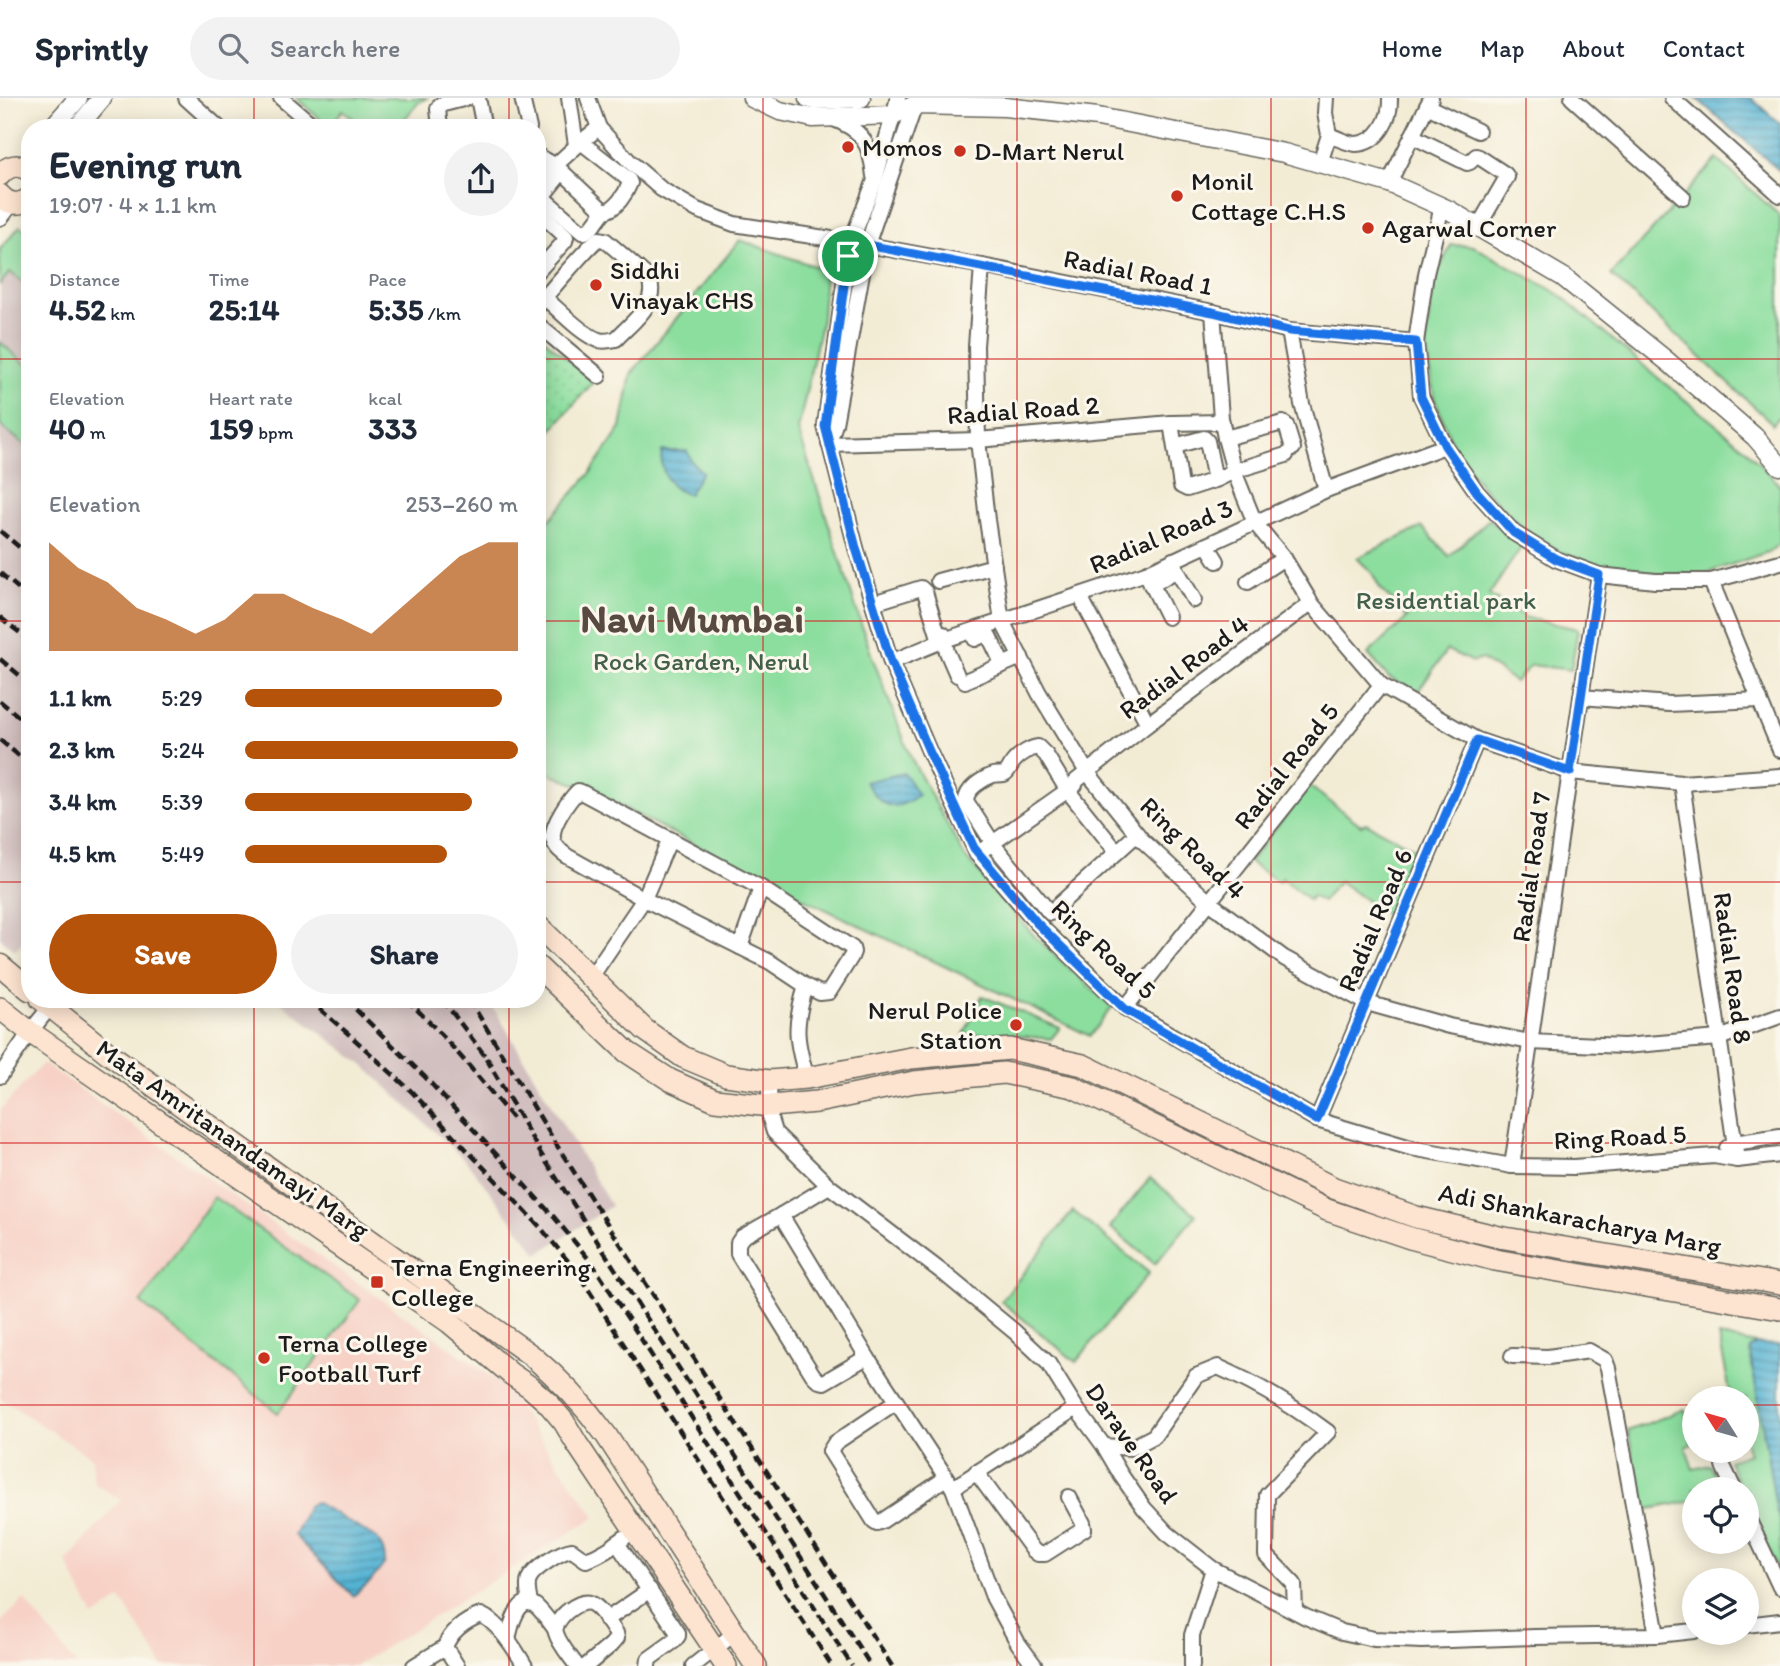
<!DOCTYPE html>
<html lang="en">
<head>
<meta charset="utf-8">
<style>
  body { margin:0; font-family:Itim,sans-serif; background:#f2f2f3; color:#1f2937; height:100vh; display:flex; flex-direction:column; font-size:26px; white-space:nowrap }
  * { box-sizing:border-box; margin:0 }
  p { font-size:23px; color:#747a83 }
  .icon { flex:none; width:38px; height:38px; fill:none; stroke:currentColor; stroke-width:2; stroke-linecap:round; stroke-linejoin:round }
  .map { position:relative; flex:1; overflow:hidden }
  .sheet { position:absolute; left:21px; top:21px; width:525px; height:889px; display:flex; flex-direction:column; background:#fff; border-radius:28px; box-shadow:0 4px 18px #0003 }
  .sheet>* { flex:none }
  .needle { width:46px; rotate:307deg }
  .controls { position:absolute; left:1682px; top:1288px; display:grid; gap:14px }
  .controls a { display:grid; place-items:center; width:77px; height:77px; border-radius:50%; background:#fff; box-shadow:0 4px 18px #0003; font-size:35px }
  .pin { position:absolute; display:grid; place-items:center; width:60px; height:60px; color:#fff; margin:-30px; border:4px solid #fff; border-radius:50%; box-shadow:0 2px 7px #0007 }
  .round { display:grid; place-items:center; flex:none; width:74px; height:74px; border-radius:37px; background:#f2f2f3 }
  .head { display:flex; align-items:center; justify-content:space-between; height:119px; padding:0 28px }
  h1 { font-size:38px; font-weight:800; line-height:52px }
  .figures { display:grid; grid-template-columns:repeat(3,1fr); gap:10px; height:119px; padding:7px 28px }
  .figures div { display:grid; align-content:center }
  .figures b { font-size:30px; font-weight:800 }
  .figures small { font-size:19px; font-weight:400 }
  .figures p { font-size:19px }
  .chart { height:196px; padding:14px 28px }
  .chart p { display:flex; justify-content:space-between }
  .chart svg { width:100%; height:126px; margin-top:7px; fill:#b45309; opacity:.7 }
  .primary-button { display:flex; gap:14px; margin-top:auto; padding:14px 28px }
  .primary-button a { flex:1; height:80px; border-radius:42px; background:#b45309; color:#fff; font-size:28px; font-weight:800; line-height:80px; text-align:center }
  .primary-button a+a { background:#f2f2f3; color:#1f2937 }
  ul { padding:0 28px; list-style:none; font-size:23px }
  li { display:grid; grid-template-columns:112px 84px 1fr; align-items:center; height:52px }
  li i { height:18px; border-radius:9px; background:#b45309 }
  header { display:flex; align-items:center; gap:42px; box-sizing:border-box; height:98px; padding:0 35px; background:#fff; border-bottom:2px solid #e0e1e3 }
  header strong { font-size:33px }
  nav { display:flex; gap:38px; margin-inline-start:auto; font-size:24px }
  .search { width:490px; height:63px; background:#f2f2f3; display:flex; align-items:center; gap:18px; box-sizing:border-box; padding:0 24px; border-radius:38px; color:#747a83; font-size:26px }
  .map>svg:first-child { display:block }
  .built { fill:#f7d1c6 }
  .industrial { fill:#d2bfbf }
  .grass { fill:url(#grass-dots); stroke:#547d5e; stroke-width:2 }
  .green { fill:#8cde9f; stroke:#547d5e; stroke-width:2 }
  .water { fill:url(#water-rules); stroke:#386778; stroke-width:2 }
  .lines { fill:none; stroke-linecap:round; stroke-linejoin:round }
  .minor-casing { stroke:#67655d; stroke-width:18 }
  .tertiary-casing { stroke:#67655d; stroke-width:21 }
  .secondary-casing { stroke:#67655d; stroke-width:24 }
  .minor { stroke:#fff; stroke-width:14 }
  .tertiary { stroke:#fff; stroke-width:18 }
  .secondary { stroke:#fde4d0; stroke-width:21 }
  .rail { stroke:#1c1c1c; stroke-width:4.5; stroke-dasharray:10 5; stroke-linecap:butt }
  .route-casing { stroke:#fff; stroke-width:14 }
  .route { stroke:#1a73e8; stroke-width:9 }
  .grid { fill:none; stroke:#d62828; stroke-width:2; stroke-opacity:0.55 }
  .poi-dot { fill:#c8321e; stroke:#fbf7ec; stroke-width:2.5 }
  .labels { text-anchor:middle; stroke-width:6; stroke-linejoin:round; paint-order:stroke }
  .poi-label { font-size:26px; fill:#1c1c1c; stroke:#fbf7ec; text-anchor:start }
  .street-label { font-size:26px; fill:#1c1c1c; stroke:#fbf7ec }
  .park-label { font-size:26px; fill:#43604a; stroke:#fbf7ec }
  .town-label { font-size:40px; font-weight:bold; fill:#584a40; stroke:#fbf7ec }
</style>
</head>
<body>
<header>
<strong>Sprintly</strong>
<div class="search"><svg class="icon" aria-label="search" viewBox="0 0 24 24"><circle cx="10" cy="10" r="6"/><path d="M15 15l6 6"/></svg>Search here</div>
<nav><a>Home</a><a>Map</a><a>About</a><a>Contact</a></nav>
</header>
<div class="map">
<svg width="1780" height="1568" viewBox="0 0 1780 1568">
  <defs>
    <pattern id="grass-dots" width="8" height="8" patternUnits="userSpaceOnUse" patternTransform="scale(1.75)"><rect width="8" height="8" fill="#8cde9f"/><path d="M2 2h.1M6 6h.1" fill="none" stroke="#78be88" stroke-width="1.8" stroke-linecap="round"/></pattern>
    <pattern id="water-rules" width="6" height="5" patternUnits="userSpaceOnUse" patternTransform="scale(1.75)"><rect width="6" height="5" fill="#54b2d3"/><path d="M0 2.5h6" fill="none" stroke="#4590aa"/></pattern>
  </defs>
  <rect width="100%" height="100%" fill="#fbf7ec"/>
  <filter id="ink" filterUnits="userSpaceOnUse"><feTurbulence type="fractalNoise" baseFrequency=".0143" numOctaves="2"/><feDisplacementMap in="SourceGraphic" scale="14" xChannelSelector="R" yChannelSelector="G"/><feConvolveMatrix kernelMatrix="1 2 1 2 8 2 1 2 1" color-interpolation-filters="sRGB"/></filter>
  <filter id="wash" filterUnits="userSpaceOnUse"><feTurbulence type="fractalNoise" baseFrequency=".00686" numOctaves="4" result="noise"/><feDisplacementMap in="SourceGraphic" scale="28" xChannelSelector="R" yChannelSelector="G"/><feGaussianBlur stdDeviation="1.57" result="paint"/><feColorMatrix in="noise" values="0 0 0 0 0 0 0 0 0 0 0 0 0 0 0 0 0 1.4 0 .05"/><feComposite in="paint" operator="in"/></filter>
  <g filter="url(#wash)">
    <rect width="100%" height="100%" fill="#f3ecd5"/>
    <g class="built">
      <polygon points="43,965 501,1285 595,1419 355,1568 163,1568 121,1501 94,1519 66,1464 121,1402 94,1385 92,1360 0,1300 0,1012"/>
      <polygon points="24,1501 77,1568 0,1568 0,1525"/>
    </g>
    <g class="industrial">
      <polygon points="20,128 30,135 30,835 15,853 0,840 0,151"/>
      <polygon points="276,901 487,901 501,922 611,1108 538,1156 467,1064 362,966"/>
    </g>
    <polygon class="grass" points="537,235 594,283 537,349"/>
    <g class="green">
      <polygon points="296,0 427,0 418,5 397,30 364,30 343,12 329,29"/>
      <polygon points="1717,61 1780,118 1780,317 1773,326 1611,177"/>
      <polygon points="20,128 30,135 30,191 10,174 0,186 0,151"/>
      <polygon points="740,142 825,172 822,221 798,332 871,556 912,662 965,759 1036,840 1112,909 1090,938 752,776 583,689 537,671 537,436 589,377 621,330 631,276"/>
      <polygon points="1451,147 1473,148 1559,196 1663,284 1746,351 1780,388 1780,446 1768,454 1701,477 1656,476 1603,469 1561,454 1525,432 1485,392 1455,353 1434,298 1425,246 1434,182"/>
      <polygon points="0,244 30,270 30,351 0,327"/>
      <polygon points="1489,421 1510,440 1522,448 1489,497 1527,520 1578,531 1571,572 1531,567 1515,584 1482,561 1473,564 1447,552 1417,595 1388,579 1368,556 1407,520 1380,490 1372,475 1357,460 1422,429 1449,458"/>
      <polygon points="1309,688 1361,727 1366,725 1421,754 1391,820 1339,783 1322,804 1312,798 1309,802 1282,780 1279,784 1249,764"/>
      <polygon points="982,898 1060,930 1051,941 1000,936 964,936"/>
      <polygon points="1150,1080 1196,1117 1155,1166 1110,1129"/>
      <polygon points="214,1099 360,1202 278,1315 141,1205"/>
      <polygon points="1073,1113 1149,1175 1076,1264 1001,1203"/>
      <polygon points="1719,1238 1756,1246 1750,1251 1751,1260 1777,1415 1780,1420 1780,1476 1747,1403 1746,1391 1741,1391 1728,1363 1749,1356 1746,1347 1746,1300 1731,1300"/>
      <polygon points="1685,1311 1692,1346 1686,1349 1693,1371 1710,1367 1723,1391 1694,1391 1694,1403 1643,1412 1628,1333"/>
    </g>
    <g class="water">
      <polygon points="1696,0 1751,0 1780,26 1780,73"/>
      <path d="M662,353H687L692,364L702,374L689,396C669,393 659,372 662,353Z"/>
      <path d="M904,675L918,697C893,717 881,708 865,684Z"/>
      <polygon points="1756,1246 1780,1247 1780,1420 1777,1415 1751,1260 1750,1251"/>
      <path d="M315,1404L376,1440C383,1448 385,1455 385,1465L370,1484L353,1498L294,1437L308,1408Z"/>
    </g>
  </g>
  <g filter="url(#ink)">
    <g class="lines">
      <g class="minor-casing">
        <g id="minor">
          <polyline points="186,0 219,30"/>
          <polyline points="281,0 316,30"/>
          <polyline points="478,0 484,30"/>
          <polyline points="522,0 529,30"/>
          <polyline points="569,0 576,47"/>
          <polyline points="588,0 599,30 630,64 661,91 697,112 734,126 851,144 982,168 1213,214 1289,233 1416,244"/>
          <polyline points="898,0 875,82 851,144 848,158 825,328 856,450 891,564 929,653 977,756 1037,825 1125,910 1317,1022 1411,1050 1512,1068 1574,1069 1714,1058 1737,1062 1780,1057"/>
          <polyline points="1572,0 1683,99"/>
          <polyline points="1672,0 1780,97"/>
          <polyline points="1427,8 1478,33"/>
          <path d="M831,20C862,31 871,46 874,78"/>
          <polyline points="440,30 438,11 440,7 467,0"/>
          <path d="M1329,37C1337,40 1348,46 1356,46C1379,45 1391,20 1390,0"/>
          <polyline points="1412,38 1467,65 1470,64 1476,58 1479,59 1505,76 1507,79 1478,129"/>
          <polyline points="537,57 556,68 604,113"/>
          <polyline points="1320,65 1329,37 1325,15 1326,0"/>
          <path d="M562,74L542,99L582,134H585L592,129L604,113C616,112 626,95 630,85L628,81L581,44"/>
          <path d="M537,83C559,66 576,46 599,30"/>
          <polyline points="1389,85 1431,0"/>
          <polyline points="1442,108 1426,176 1416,244 1421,298 1445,348 1477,394 1514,435 1556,461 1599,477 1655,483 1711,483 1780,464"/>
          <polyline points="537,112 566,139 565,143 537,174"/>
          <polyline points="982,168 976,248 978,342 987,422 1002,523 1039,595 1087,674 1142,742 1209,804 1284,860 1367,905 1449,928 1530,944 1624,948 1719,940 1780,918"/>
          <path d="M537,209C545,199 592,143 599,141C601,141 603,142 605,142L649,180C659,206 633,223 616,241C611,242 604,244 599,242C583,238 558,211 545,200"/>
          <polyline points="1213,214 1221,320 1225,340 1234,373 1255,425 1284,460 1311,505 1381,587 1477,642 1570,674 1682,685 1780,678"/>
          <polyline points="537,226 599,278"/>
          <polyline points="1289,233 1302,306 1326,392"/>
          <polyline points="1171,325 1181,388 1187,391 1218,381 1234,373 1286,357"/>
          <polyline points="1225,340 1283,325 1286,327 1293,350"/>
          <polyline points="829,344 835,326 867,147 915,7"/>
          <polyline points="829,346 978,342 1171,325 1222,324"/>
          <polyline points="1175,348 1204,340 1207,343 1215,382"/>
          <polyline points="1207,447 1217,463"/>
          <polyline points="1173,462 1175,469 1194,502"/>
          <polyline points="1146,475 1168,519"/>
          <polyline points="938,483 994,468"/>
          <polyline points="1711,483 1780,652"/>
          <polyline points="1248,484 1284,460"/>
          <polyline points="1151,487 1177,472"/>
          <polyline points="1082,498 1084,506 1148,626"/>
          <polyline points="873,505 921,490 925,494 940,543"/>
          <polyline points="943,536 947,554 957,577"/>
          <polyline points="975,541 986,536 989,538 1003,567"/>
          <polyline points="891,564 944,542 1146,475 1326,392 1445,348"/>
          <polyline points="965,583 1021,559"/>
          <polyline points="1581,599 1669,606 1760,602"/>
          <polyline points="1682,685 1737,1062"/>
          <path d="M989,739L966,703C966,691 982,681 993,677C996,676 1000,677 1004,676C1009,674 1010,667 1014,663C1019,657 1030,650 1038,649L1046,657L1068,693L1117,754"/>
          <polyline points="537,743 540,739"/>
          <polyline points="992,745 1050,815 1137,736"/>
          <polyline points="977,756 1075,687 1076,683 1148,626 1311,505"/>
          <polyline points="740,849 761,790"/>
          <polyline points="591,879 644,801 670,741"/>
          <path d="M806,888L820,895L829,894L851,859L853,854L852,850L761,790L581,694L578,693C569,702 551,727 553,740C554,748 560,753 567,758L644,801L770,864L806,888C794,927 795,941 807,980"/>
          <polyline points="1125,910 1381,587"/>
          <polyline points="0,978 30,934 50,909"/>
          <polyline points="769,983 770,1021 774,1034 829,1088 946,1177 1015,1234 1048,1265 1076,1310 1104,1348 1121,1377 1144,1410 1167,1435 1213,1471 1306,1519 1342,1534 1374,1541 1422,1543 1535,1539 1657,1537 1694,1533"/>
          <polyline points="1317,1022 1477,642"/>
          <polyline points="1727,1050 1734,1045 1780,1038"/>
          <polyline points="1512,1068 1599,477"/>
          <polyline points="829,1088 781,1117 742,1139 738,1145 738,1156 813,1277 819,1283 824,1284 867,1259"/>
          <polyline points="781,1117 867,1259 953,1390 993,1499 1018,1545 1035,1568"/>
          <polyline points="1512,1258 1548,1259 1589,1253 1605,1262 1608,1270 1657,1537"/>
          <polyline points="896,1304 835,1345 830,1353 874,1423 877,1425 882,1423 946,1380"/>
          <path d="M1104,1348L1131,1350L1154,1338L1196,1278L1218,1269C1259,1287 1292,1307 1328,1334L1267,1397L1266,1457L1294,1486L1295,1513"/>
          <polyline points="1723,1368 1734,1391"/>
          <polyline points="976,1374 1033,1452 1038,1456 1045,1456 1084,1431 1083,1425 1069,1399"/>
          <polyline points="953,1390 1076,1310"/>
          <polyline points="1746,1416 1780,1489"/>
          <polyline points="617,1445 678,1535 678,1538 674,1543 649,1561 648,1568"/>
          <path d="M530,1505C529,1498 526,1489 529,1481C533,1471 561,1453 572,1452L586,1462C601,1457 612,1449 624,1440"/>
          <polyline points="606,1522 650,1492"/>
          <polyline points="1746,1527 1780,1523"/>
          <path d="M508,1542C510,1531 518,1494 536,1508C543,1514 549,1523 555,1531"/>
          <path d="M445,1549C451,1533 465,1523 481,1517C499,1525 515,1551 525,1568"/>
          <polyline points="414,1568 445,1549 457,1568"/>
          <path d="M577,1568C570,1558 559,1546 556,1535C552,1522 578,1501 590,1505C601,1509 609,1526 616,1535L617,1540L611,1547L586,1568"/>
          <polyline points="693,1568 735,1535"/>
          <polyline points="1192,1568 1192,1537 1213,1471"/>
        </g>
      </g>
      <g class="tertiary-casing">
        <g id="tertiary">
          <polyline points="752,0 780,13 813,20 893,17 915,7 1005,9 1098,19 1284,55 1389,85 1449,112 1563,179 1667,263 1755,339 1780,368"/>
          <polyline points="808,0 815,2 861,0"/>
          <polyline points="52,30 78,0"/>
          <polyline points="77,30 102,0"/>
          <polyline points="0,118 10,105"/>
        </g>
      </g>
      <g class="secondary-casing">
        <g id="secondary">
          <path d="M0,77C8,67 19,65 30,73"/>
          <path d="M0,97C8,107 19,108 30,100"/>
          <polyline points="537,827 645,932 683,959 726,977 769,983 807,980 911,960 1010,951 1083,967 1334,1090 1416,1119 1499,1139 1780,1186"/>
          <polyline points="0,867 30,892"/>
          <polyline points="537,868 627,954 670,982 715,1002 770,1008 817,1004 914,984 1004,975 1073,989 1327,1112 1410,1140 1495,1162 1780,1211"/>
          <path d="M41,901L108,955L532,1258C561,1282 584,1307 606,1337L756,1568"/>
          <polyline points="0,910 30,934 449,1224 511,1276 530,1289 548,1305 564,1324 577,1346 726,1568"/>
        </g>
      </g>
      <use href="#minor" class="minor"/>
      <use href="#tertiary" class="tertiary"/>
      <use href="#secondary" class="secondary"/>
      <g class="rail">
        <polyline points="0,433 30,458"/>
        <polyline points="0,475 30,500"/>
        <polyline points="0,519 30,543"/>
        <polyline points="0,561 30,586"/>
        <polyline points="0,603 30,628"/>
        <polyline points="0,642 30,667"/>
        <polyline points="308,901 352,939 411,993 541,1130 577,1174 832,1568"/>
        <polyline points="345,901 425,979 554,1119 592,1165 852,1568"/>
        <path d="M406,901C445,938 479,979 512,1020"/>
        <polyline points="442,901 492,967"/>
        <polyline points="469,901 556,1046 892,1568"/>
        <polyline points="486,960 541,1056 871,1568"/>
      </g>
    </g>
  </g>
  <g class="lines" filter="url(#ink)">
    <g class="route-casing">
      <polygon id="route" points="852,144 1213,214 1289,233 1416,244 1421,299 1445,348 1477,394 1514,435 1556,461 1599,477 1570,674 1477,642 1317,1022 1125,911 1037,825 974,750 929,653 891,564 856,450 825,328 848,158"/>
    </g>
    <use href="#route" class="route"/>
  </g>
  <path class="grid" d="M254,0V30M509,0V30M763,0V1568M1017,0V1568M1271,0V1568M1526,0V1568M0,261H30M537,261H1780M0,523H30M537,523H1780M0,784H30M537,784H1780M254,901V1568M509,901V1568M0,1045H1780M0,1307H1694M1746,1307H1780"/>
  <g class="poi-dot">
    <circle cx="848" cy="49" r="7"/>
    <circle cx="960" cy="53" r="7"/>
    <circle cx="1177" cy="98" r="7"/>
    <circle cx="1368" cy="130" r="7"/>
    <circle cx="596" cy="187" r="7"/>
    <circle cx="1016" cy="927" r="7"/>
    <rect x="370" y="1177" width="14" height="14" rx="3.5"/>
    <circle cx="264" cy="1260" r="7"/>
  </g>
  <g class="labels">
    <g class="poi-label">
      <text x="862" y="58">Momos</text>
      <text x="974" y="62">D-Mart Nerul</text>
      <text x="1191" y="92">Monil<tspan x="1191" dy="30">Cottage C.H.S</tspan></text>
      <text x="1382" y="139">Agarwal Corner</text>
      <text x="610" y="181">Siddhi<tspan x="610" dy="30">Vinayak CHS</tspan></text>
      <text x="1002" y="921" text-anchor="end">Nerul Police<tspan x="1002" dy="30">Station</tspan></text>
      <text x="391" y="1178">Terna Engineering<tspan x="391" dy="30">College</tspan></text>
      <text x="278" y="1254">Terna College<tspan x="278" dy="30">Football Turf</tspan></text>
    </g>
    <g class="street-label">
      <text transform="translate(1138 174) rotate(11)" y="9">Radial Road 1</text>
      <text transform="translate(1023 312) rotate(-4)" y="9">Radial Road 2</text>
      <text transform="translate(1161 438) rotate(-23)" y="9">Radial Road 3</text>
      <text transform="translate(1184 569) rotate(-37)" y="9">Radial Road 4</text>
      <text transform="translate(1286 668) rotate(-52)" y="9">Radial Road 5</text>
      <text transform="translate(1193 750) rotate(44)" y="9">Ring Road 4</text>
      <text transform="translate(1531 769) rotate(-82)" y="9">Radial Road 7</text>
      <text transform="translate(1375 822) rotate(-67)" y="9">Radial Road 6</text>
      <text transform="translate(1104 851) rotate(43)" y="9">Ring Road 5</text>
      <text transform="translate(1733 870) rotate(82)" y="9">Radial Road 8</text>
      <text transform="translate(1620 1039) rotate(-3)" y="9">Ring Road 5</text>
      <text transform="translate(233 1041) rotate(35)" y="9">Mata Amritanandamayi Marg</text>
      <text transform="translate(1580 1121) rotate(11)" y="9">Adi Shankaracharya Marg</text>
      <text transform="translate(1132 1345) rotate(55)" y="9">Darave Road</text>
    </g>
    <g class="park-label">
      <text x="1446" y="511">Residential park</text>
      <text x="701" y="572">Rock Garden, Nerul</text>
    </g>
    <g class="town-label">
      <text x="692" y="534">Navi Mumbai</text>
    </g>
  </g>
</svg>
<div class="controls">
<a><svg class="needle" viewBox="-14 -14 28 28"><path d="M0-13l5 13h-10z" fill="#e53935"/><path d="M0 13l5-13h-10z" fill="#747a83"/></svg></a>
<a><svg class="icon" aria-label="locate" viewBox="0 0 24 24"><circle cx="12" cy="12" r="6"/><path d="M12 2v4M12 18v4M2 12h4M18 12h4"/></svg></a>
<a><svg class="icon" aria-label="layers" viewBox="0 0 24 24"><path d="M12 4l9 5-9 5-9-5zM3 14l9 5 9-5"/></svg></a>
</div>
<div class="pin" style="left:848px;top:158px;background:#1e9e55"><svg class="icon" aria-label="arrive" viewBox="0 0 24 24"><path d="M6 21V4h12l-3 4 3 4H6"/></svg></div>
<section class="sheet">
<div class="head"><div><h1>Evening run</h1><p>19:07 · 4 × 1.1 km</p></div><a class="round"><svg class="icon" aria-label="share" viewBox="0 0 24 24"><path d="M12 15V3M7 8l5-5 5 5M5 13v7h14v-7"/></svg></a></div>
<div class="figures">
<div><p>Distance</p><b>4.52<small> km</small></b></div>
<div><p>Time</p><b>25:14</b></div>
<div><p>Pace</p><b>5:35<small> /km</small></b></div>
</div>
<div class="figures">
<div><p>Elevation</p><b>40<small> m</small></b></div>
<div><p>Heart rate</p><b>159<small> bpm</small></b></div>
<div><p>kcal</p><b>333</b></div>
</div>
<div class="chart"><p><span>Elevation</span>253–260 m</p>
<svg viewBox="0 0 160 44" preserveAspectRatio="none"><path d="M0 44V6L10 15L20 20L30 29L40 33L50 38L60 33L70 24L80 24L90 29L100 33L110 38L120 29L130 20L140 11L150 6L160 6V44z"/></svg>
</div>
<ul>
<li><b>1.1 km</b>5:29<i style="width:94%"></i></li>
<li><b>2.3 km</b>5:24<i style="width:100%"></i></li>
<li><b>3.4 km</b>5:39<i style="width:83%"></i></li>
<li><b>4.5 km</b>5:49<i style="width:74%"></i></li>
</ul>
<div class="primary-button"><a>Save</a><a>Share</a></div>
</section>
</div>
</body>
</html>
